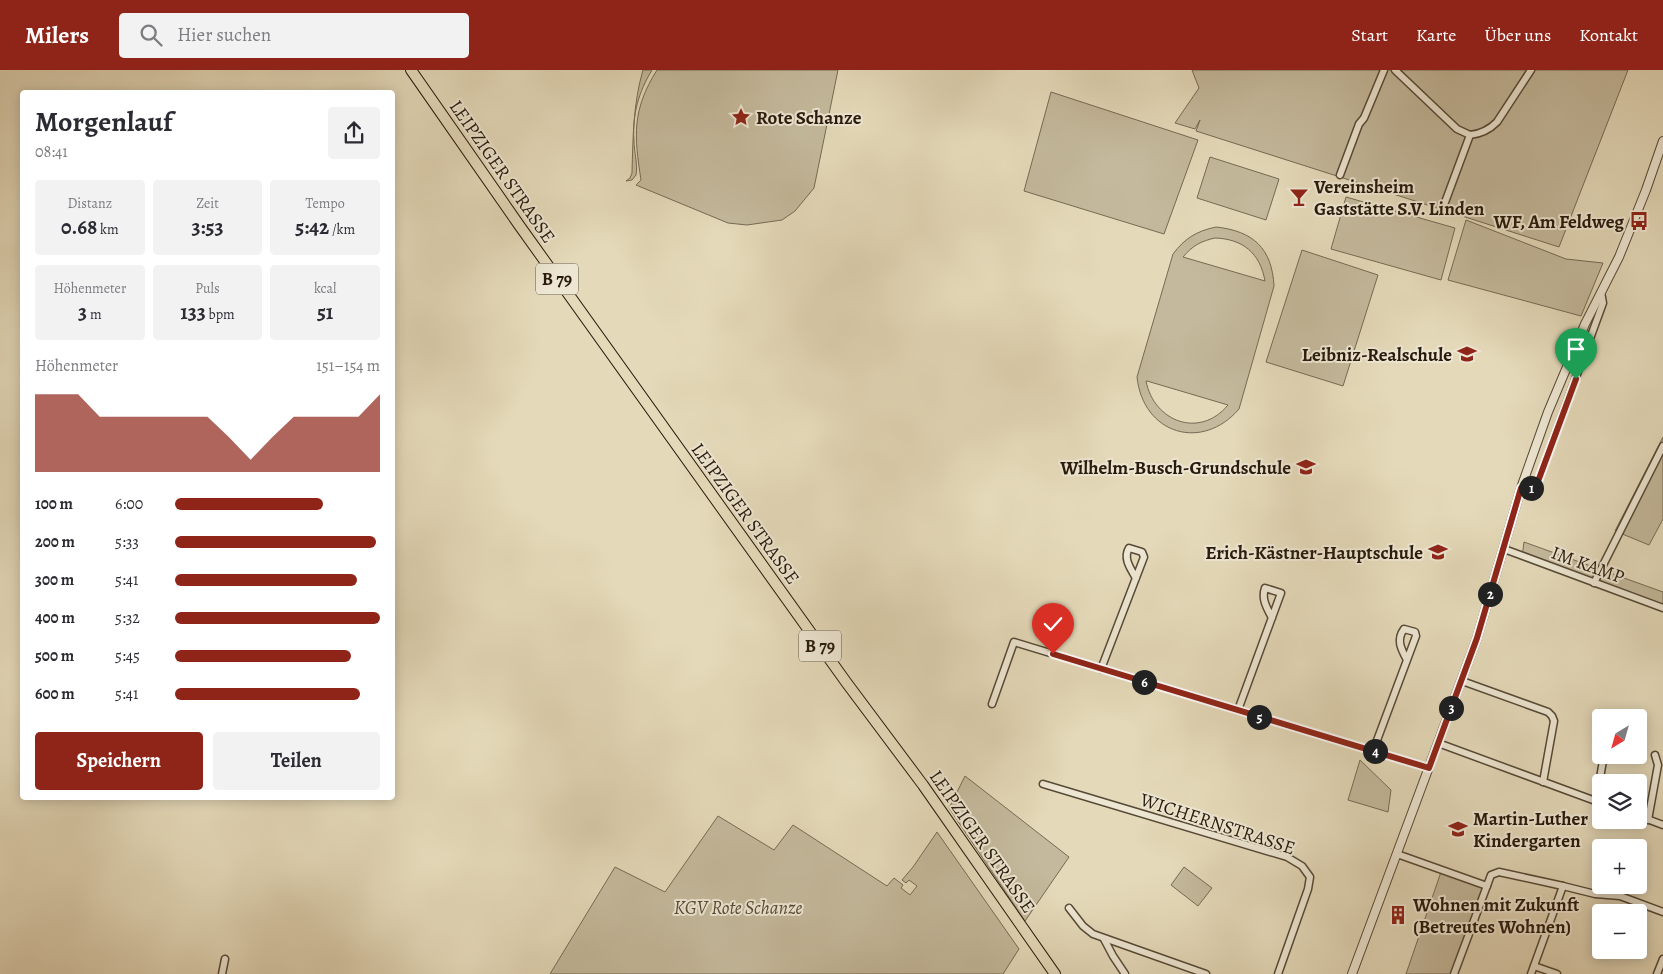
<!DOCTYPE html>
<html lang="de">
<head>
<meta charset="utf-8">
<style>
  body { margin:0; font-family:Alegreya,serif; background:#f2f2f3; color:#2b2b33; height:100vh; display:flex; flex-direction:column; font-size:19px; white-space:nowrap }
  * { box-sizing:border-box; margin:0 }
  p { font-size:16px; color:#7c7c81 }
  .icon { flex:none; width:28px; height:28px; fill:none; stroke:currentColor; stroke-width:2; stroke-linecap:round; stroke-linejoin:round }
  .map { position:relative; flex:1; overflow:hidden }
  .drawer { position:absolute; left:20px; top:20px; width:375px; height:710px; display:flex; flex-direction:column; background:#fff; border-radius:5px; box-shadow:0 2px 12px #0003 }
  .drawer>* { flex:none }
  .needle { width:32px; rotate:217deg }
  .controls { position:absolute; left:1592px; top:639px; display:grid; gap:10px }
  .controls a { display:grid; place-items:center; width:55px; height:55px; border-radius:5px; background:#fff; box-shadow:0 2px 12px #0003; font-size:25px }
  .pin { position:absolute; display:grid; place-items:center; width:42px; height:42px; color:#fff; margin:-51px -21px; border-radius:50% 50% 50% 0; rotate:-45deg; box-shadow:0 0 5px #0007 }
  .pin .icon { rotate:45deg }
  .km { position:absolute; width:25px; height:25px; margin:-12px; border-radius:50%; background:#222; color:#fff; font-size:14px; line-height:25px; text-align:center }
  .round { display:grid; place-items:center; flex:none; width:52px; height:52px; border-radius:5px; background:#f2f2f3 }
  .headline { display:flex; align-items:center; justify-content:space-between; height:85px; padding:0 15px }
  h1 { font-size:28px; font-weight:700; line-height:38px }
  .figures { display:grid; grid-template-columns:repeat(3,1fr); gap:8px; height:85px; padding:5px 15px }
  .figures div { display:grid; align-content:center; border-radius:5px; background:#f2f2f3; text-align:center }
  .figures b { font-size:21px; font-weight:700 }
  .figures small { font-size:14px; font-weight:400 }
  .figures p { font-size:14px }
  .chart { height:140px; padding:10px 15px }
  .chart p { display:flex; justify-content:space-between }
  .chart svg { width:100%; height:90px; margin-top:5px; fill:#8f2418; opacity:.7 }
  .cta { display:flex; gap:10px; margin-top:auto; padding:10px 15px }
  .cta a { flex:1; height:58px; border-radius:5px; background:#8f2418; color:#fff; font-size:20px; font-weight:700; line-height:58px; text-align:center }
  .cta a+a { background:#f2f2f3; color:#2b2b33 }
  ul { padding:0 15px; list-style:none; font-size:16px }
  li { display:grid; grid-template-columns:80px 60px 1fr; align-items:center; height:38px }
  li i { height:12px; border-radius:6px; background:#8f2418 }
  header { display:flex; align-items:center; gap:30px; box-sizing:border-box; height:70px; padding:0 25px; background:#8f2418; color:#fff }
  header strong { font-size:24px }
  nav { display:flex; gap:28px; margin-inline-start:auto; font-size:18px }
  .search { width:350px; height:45px; background:#f2f2f3; display:flex; align-items:center; gap:12px; box-sizing:border-box; padding:0 18px; border-radius:5px; color:#7c7c81; font-size:19px }
  .map>svg:first-child { display:block }
  .green { fill:#c4b99c; stroke:#766a54; fill-rule:evenodd }
  .lines { fill:none; stroke-linecap:round; stroke-linejoin:round }
  .minor-casing { stroke:#574a37; stroke-width:9 }
  .tertiary-casing { stroke:#574a37; stroke-width:10 }
  .primary-casing { stroke:#281a0c; stroke-width:12 }
  .minor { stroke:#ede6d2; stroke-width:6 }
  .tertiary { stroke:#ede6d2; stroke-width:8 }
  .primary { stroke:#e4d9b9; stroke-width:10 }
  .route-casing { stroke:#fff; stroke-width:10 }
  .route { stroke:#8f2418; stroke-width:6 }
  .labels { text-anchor:middle; stroke-width:4; stroke-linejoin:round; paint-order:stroke }
  .shield { fill:#ede6d2; stroke:#635747; stroke-width:1 }
  .shield-label { font-size:18px; font-weight:bold; fill:#281a0c }
  .poi-label { font-size:19px; font-weight:bold; fill:#281a0c; stroke:#ede6d2; text-anchor:start }
  .street-label { font-size:19px; fill:#281a0c; stroke:#ede6d2 }
  .park-label { font-size:19px; font-style:italic; fill:#574a37; stroke:#ede6d2 }
</style>
</head>
<body>
<header>
<strong>Milers</strong>
<div class="search"><svg class="icon" aria-label="search" viewBox="0 0 24 24"><circle cx="10" cy="10" r="6"/><path d="M15 15l6 6"/></svg>Hier suchen</div>
<nav><a>Start</a><a>Karte</a><a>Über uns</a><a>Kontakt</a></nav>
</header>
<div class="map">
<svg width="1663" height="904" viewBox="0 0 1663 904">
  <rect width="100%" height="100%" fill="#e4d9b9"/>
  <filter id="stains"><feTurbulence type="fractalNoise" baseFrequency=".004" numOctaves="4"/><feColorMatrix values="0 0 0 0 .2 0 0 0 0 .09 0 0 0 0 .02 0 0 0 .5 -.17"/></filter>
  <radialGradient id="worn" r=".72"><stop offset=".6" stop-color="#630" stop-opacity="0"/><stop offset="1" stop-color="#630" stop-opacity=".3"/></radialGradient>
  <g class="green">
    <path d="M643,0H652C639,21 632,45 634,70C634,82 638,94 636,105L632,110L626,111L630,108L632,103C633,68 633,34 643,0Z"/>
    <path d="M657,0H838L814,118L795,141L782,150L747,155L728,153L636,115L641,110C634,65 632,40 657,0Z"/>
    <polygon points="1192,0 1628,0 1559,177 1196,61 1200,50 1195,59 1175,53 1199,18"/>
    <polygon points="1051,22 1198,70 1164,164 1024,121"/>
    <polygon points="1210,87 1279,109 1266,150 1197,128"/>
    <polygon points="1346,127 1455,158 1441,210 1331,179"/>
    <polygon points="1466,150 1566,189 1603,193 1581,246 1448,210"/>
    <path d="M1216,157C1253,161 1272,178 1274,216L1239,339C1202,382 1143,364 1137,307L1173,184C1185,168 1197,161 1216,157ZM1215,168C1243,169 1260,183 1265,211L1183,187C1192,176 1201,171 1215,168ZM1146,311H1147L1228,335C1200,369 1154,352 1146,311Z"/>
    <polygon points="1302,180 1378,205 1343,316 1266,292"/>
    <polygon points="1663,367 1663,449 1649,475 1615,461"/>
    <polygon points="1524,472 1663,522 1663,538 1522,487"/>
    <polygon points="1360,690 1391,720 1388,742 1348,730"/>
    <polygon points="965,706 1069,787 1025,851 949,738"/>
    <polygon points="718,746 774,780 793,755 887,816 894,808 903,815 901,818 910,825 917,816 909,810 906,813 902,810 913,797 937,762 1019,879 1003,904 550,904 615,797 665,822"/>
    <polygon points="1184,797 1212,818 1198,836 1171,815"/>
    <polygon points="1442,799 1487,816 1454,904 1406,904"/>
  </g>
  <g class="lines">
    <g class="minor-casing">
      <g id="minor">
        <polyline points="1395,0 1457,59 1470,65"/>
        <polyline points="1340,105 1359,54 1364,48 1384,0"/>
        <path d="M1444,135L1470,65C1481,64 1489,60 1497,52L1531,0"/>
        <polyline points="1521,418 1531,418 1537,414 1603,233 1601,222"/>
        <polyline points="1504,479 1663,538"/>
        <polyline points="1594,513 1663,376"/>
        <path d="M1101,599L1144,487L1142,482L1129,478C1123,488 1130,498 1136,508"/>
        <polyline points="1462,611 1548,642 1552,646 1554,651 1543,712"/>
        <polyline points="992,634 1014,572 1429,698"/>
        <path d="M1238,640C1252,601 1267,562 1281,523L1265,518C1261,529 1267,538 1272,548"/>
        <polyline points="1438,673 1601,733"/>
        <path d="M1373,681L1416,566L1415,562L1404,559C1396,570 1401,579 1407,590"/>
        <polyline points="1043,714 1287,787 1302,796 1310,807 1308,819 1278,904"/>
        <polyline points="1596,731 1604,685"/>
        <polyline points="1639,746 1663,755"/>
        <polyline points="1648,750 1658,695 1655,685"/>
        <polyline points="1397,784 1487,816"/>
        <polyline points="1069,838 1083,856 1093,864 1206,904"/>
        <polyline points="1104,869 1113,886 1125,904"/>
        <polyline points="1534,896 1557,904"/>
        <polyline points="222,904 225,889"/>
        <polyline points="1454,904 1491,805 1499,802 1563,816 1595,824 1620,826 1663,842"/>
        <polyline points="1531,904 1563,816"/>
        <polyline points="1657,904 1663,889"/>
      </g>
    </g>
    <g class="tertiary-casing">
      <polyline id="tertiary" points="1352,904 1477,568 1521,418 1548,342 1585,254 1619,187 1646,120 1663,71"/>
    </g>
    <g class="primary-casing">
      <polyline id="primary" points="411,0 519,155 846,612 923,715 1055,904"/>
    </g>
    <use href="#minor" class="minor"/>
    <use href="#tertiary" class="tertiary"/>
    <use href="#primary" class="primary"/>
  </g>
  <g class="lines">
    <g class="route-casing">
      <polyline id="route" points="1053,584 1429,698 1477,568 1521,418 1531,418 1537,414 1576,309"/>
    </g>
    <use href="#route" class="route"/>
  </g>
  <defs>
    <g id="sight-bare" transform="scale(1.5)"><path d="M0-6L1.8-2.2L6-1.7L2.9 1.2L3.7 5.4L0 3.3L-3.7 5.4L-2.9 1.2L-6-1.7L-1.8-2.2Z" fill="#8f2418" stroke="#ede6d2" stroke-width="2.5" paint-order="stroke"/></g>
    <g id="bar-bare" transform="scale(1.5)"><path d="M-6-5H6L.8 .8V4.5H3.5V6h-7V4.5H-.8V.8Z" fill="#8f2418" stroke="#ede6d2" stroke-width="2.5" paint-order="stroke"/></g>
    <g id="bus-bare" transform="scale(1.5)"><path d="M-5-6H5V4H4V6H2V4H-2V6H-4V4H-5ZM-3.5-4V0h7V-4ZM-3.5 1.2v1.5H-2V1.2ZM2 1.2v1.5H3.5V1.2Z" fill="#8f2418" stroke="#ede6d2" stroke-width="2.5" paint-order="stroke"/></g>
    <g id="school-bare" transform="scale(1.5)"><path d="M0-5L7-2L0 1L-7-2ZM-4 1L0 2.5L4 1V4Q0 6-4 4Z" fill="#8f2418" stroke="#ede6d2" stroke-width="2.5" paint-order="stroke"/></g>
    <g id="building-bare" transform="scale(1.5)"><path d="M-4-6H4V6H1V3H-1V6H-4ZM-2.5-4.3h1.7v1.8h-1.7ZM.8-4.3h1.7v1.8H.8ZM-2.5-1h1.7V.8h-1.7ZM.8-1h1.7V.8H.8Z" fill="#8f2418" stroke="#ede6d2" stroke-width="2.5" paint-order="stroke"/></g>
  </defs>
  <g fill-rule="evenodd">
    <use href="#sight-bare" x="741" y="47"/>
    <use href="#bar-bare" x="1299" y="127"/>
    <use href="#bus-bare" x="1639" y="151"/>
    <use href="#school-bare" x="1467" y="284"/>
    <use href="#school-bare" x="1306" y="397"/>
    <use href="#school-bare" x="1438" y="482"/>
    <use href="#school-bare" x="1458" y="759"/>
    <use href="#building-bare" x="1398" y="845"/>
  </g>
  <g class="labels">
    <g class="shield">
      <rect x="536" y="193.5" width="42" height="31" rx="4"/>
      <rect x="799" y="560.5" width="42" height="31" rx="4"/>
    </g>
    <g class="shield-label">
      <text x="557" y="215">B 79</text>
      <text x="820" y="582">B 79</text>
    </g>
    <g class="poi-label">
      <text x="756" y="54">Rote Schanze</text>
      <text x="1314" y="123">Vereinsheim<tspan x="1314" dy="22">Gaststätte S.V. Linden</tspan></text>
      <text x="1624" y="158" text-anchor="end">WF, Am Feldweg</text>
      <text x="1452" y="291" text-anchor="end">Leibniz-Realschule</text>
      <text x="1291" y="404" text-anchor="end">Wilhelm-Busch-Grundschule</text>
      <text x="1423" y="489" text-anchor="end">Erich-Kästner-Hauptschule</text>
      <text x="1473" y="755">Martin-Luther<tspan x="1473" dy="22">Kindergarten</tspan></text>
      <text x="1413" y="841">Wohnen mit Zukunft<tspan x="1413" dy="22">(Betreutes Wohnen)</tspan></text>
    </g>
    <g class="street-label">
      <text transform="translate(503 101) rotate(55)" y="7">LEIPZIGER STRASSE</text>
      <text transform="translate(746 443) rotate(54)" y="7">LEIPZIGER STRASSE</text>
      <text transform="translate(1588 494) rotate(20)" y="7">IM KAMP</text>
      <text transform="translate(1218 753) rotate(18)" y="7">WICHERNSTRASSE</text>
      <text transform="translate(983 771) rotate(55)" y="7">LEIPZIGER STRASSE</text>
    </g>
    <g class="park-label">
      <text x="738" y="844">KGV Rote Schanze</text>
    </g>
  </g>
  <rect width="100%" height="100%" filter="url(#stains)"/>
  <rect width="100%" height="100%" fill="url(#worn)"/>
</svg>
<div class="controls">
<a><svg class="needle" viewBox="-14 -14 28 28"><path d="M0-13l5 13h-10z" fill="#e53935"/><path d="M0 13l5-13h-10z" fill="#7c7c81"/></svg></a>
<a><svg class="icon" aria-label="layers" viewBox="0 0 24 24"><path d="M12 4l9 5-9 5-9-5zM3 14l9 5 9-5"/></svg></a>
<a>+</a>
<a>−</a>
</div>
<div class="pin" style="left:1576px;top:309px;background:#1e9e55"><svg class="icon" aria-label="arrive" viewBox="0 0 24 24"><path d="M6 21V4h12l-3 4 3 4H6"/></svg></div>
<div class="pin" style="left:1053px;top:584px;background:#d93025"><svg class="icon" aria-label="check" viewBox="0 0 24 24"><path d="M5 12l5 5 9-10"/></svg></div>
<b class="km" style="left:1531px;top:418px">1</b>
<b class="km" style="left:1490px;top:524px">2</b>
<b class="km" style="left:1451px;top:638px">3</b>
<b class="km" style="left:1375px;top:681px">4</b>
<b class="km" style="left:1259px;top:647px">5</b>
<b class="km" style="left:1144px;top:612px">6</b>
<section class="drawer">
<div class="headline"><div><h1>Morgenlauf</h1><p>08:41</p></div><a class="round"><svg class="icon" aria-label="share" viewBox="0 0 24 24"><path d="M12 15V3M7 8l5-5 5 5M5 13v7h14v-7"/></svg></a></div>
<div class="figures">
<div><p>Distanz</p><b>0.68<small> km</small></b></div>
<div><p>Zeit</p><b>3:53</b></div>
<div><p>Tempo</p><b>5:42<small> /km</small></b></div>
</div>
<div class="figures">
<div><p>Höhenmeter</p><b>3<small> m</small></b></div>
<div><p>Puls</p><b>133<small> bpm</small></b></div>
<div><p>kcal</p><b>51</b></div>
</div>
<div class="chart"><p><span>Höhenmeter</span>151–154 m</p>
<svg viewBox="0 0 160 44" preserveAspectRatio="none"><path d="M0 44V6L10 6L20 6L30 17L40 17L50 17L60 17L70 17L80 17L90 27L100 38L110 27L120 17L130 17L140 17L150 17L160 6V44z"/></svg>
</div>
<ul>
<li><b>100 m</b>6:00<i style="width:72%"></i></li>
<li><b>200 m</b>5:33<i style="width:98%"></i></li>
<li><b>300 m</b>5:41<i style="width:89%"></i></li>
<li><b>400 m</b>5:32<i style="width:100%"></i></li>
<li><b>500 m</b>5:45<i style="width:86%"></i></li>
<li><b>600 m</b>5:41<i style="width:90%"></i></li>
</ul>
<div class="cta"><a>Speichern</a><a>Teilen</a></div>
</section>
</div>
</body>
</html>
